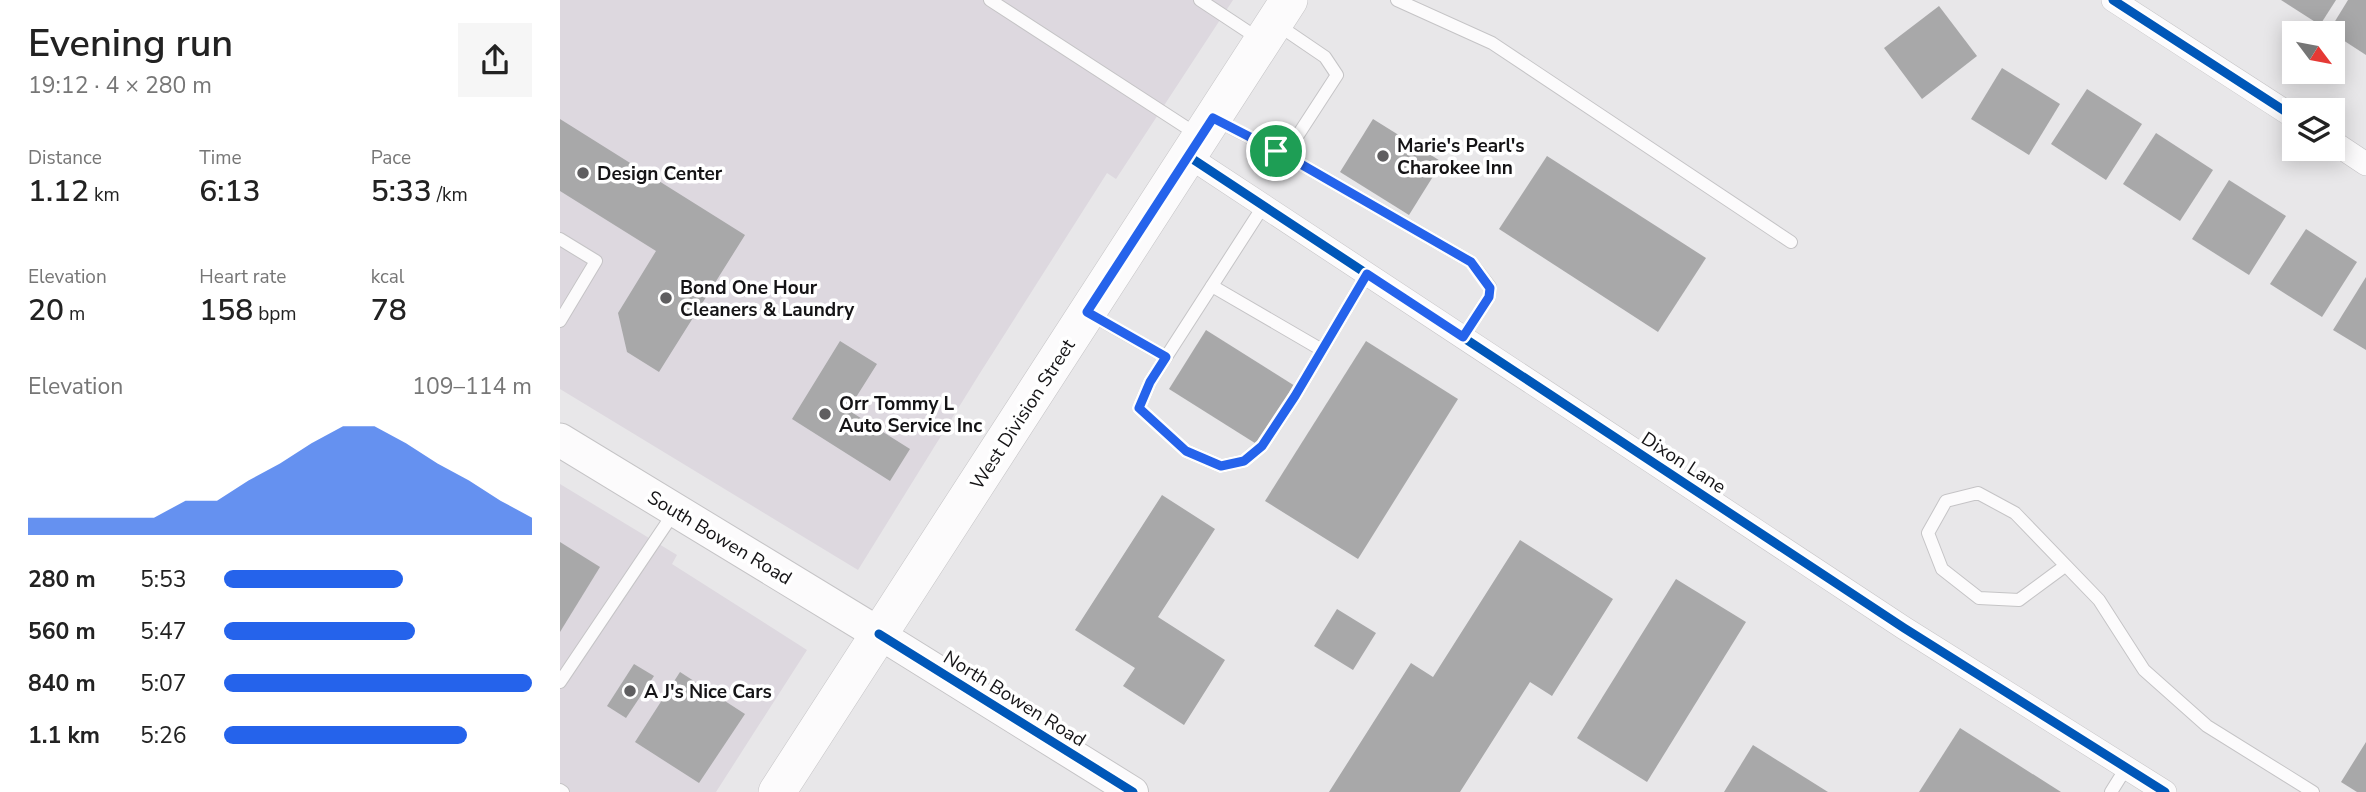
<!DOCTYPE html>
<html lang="en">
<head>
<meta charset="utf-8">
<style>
  body { margin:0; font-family:"Nunito Sans",sans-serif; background:#f6f6f6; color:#222; height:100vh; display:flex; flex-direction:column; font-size:26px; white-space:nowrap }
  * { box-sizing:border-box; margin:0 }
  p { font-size:23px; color:#767676 }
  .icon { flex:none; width:38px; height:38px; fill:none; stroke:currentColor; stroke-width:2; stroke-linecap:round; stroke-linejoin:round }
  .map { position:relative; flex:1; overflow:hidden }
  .drawer { display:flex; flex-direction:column; background:#fff; width:560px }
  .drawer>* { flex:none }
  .needle { width:46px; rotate:122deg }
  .buttons { position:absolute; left:1722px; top:21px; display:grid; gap:14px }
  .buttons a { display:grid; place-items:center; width:63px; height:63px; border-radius:0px; background:#fff; box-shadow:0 4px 18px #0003; font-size:35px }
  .pin { position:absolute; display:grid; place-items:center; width:60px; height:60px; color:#fff; margin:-30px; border:4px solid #fff; border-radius:50%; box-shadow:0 2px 7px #0007 }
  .round { display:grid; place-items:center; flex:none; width:74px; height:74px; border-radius:0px; background:#f6f6f6 }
  .overview { display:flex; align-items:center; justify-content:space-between; height:119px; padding:0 28px }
  h1 { font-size:38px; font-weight:600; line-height:52px }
  .stats { display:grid; grid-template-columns:repeat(3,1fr); gap:10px; height:119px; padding:7px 28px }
  .stats div { display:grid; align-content:center }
  .stats b { font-size:30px; font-weight:600 }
  .stats small { font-size:19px; font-weight:400 }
  .stats p { font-size:19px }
  .chart { height:196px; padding:14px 28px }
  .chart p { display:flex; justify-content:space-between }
  .chart svg { width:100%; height:126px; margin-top:7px; fill:#2563eb; opacity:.7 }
  ul { padding:0 28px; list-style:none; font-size:23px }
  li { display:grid; grid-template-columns:112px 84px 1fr; align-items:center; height:52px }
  li i { height:18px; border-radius:9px; background:#2563eb }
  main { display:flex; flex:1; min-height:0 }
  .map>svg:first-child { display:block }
  .built { fill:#ddd8df }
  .building { fill:#a8a8a9 }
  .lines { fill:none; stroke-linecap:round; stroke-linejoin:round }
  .service-casing { stroke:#c5c4c6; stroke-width:14 }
  .minor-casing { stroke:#c5c4c6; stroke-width:24 }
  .tertiary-casing { stroke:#c5c4c6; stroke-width:32 }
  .secondary-casing { stroke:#c5c4c6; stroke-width:35 }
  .primary-casing { stroke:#c5c4c6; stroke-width:38 }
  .service { stroke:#fcfbfc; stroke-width:12 }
  .minor { stroke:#fcfbfc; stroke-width:23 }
  .tertiary { stroke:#fcfbfc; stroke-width:30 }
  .secondary { stroke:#fcfbfc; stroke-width:33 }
  .primary { stroke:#fcfbfc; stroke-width:37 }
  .cycleway-casing { stroke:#fff; stroke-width:13 }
  .cycleway { stroke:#0057b8; stroke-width:9 }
  .route-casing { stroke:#fff; stroke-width:14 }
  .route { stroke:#2563eb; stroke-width:9 }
  .poi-dot { fill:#5f5e60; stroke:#fff; stroke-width:2.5 }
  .labels { text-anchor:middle; stroke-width:7; stroke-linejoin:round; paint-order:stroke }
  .poi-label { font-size:19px; font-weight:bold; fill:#151416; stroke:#fff; text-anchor:start }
  .street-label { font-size:19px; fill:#151416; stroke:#fff }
</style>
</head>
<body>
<main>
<section class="drawer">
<div class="overview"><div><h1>Evening run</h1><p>19:12 · 4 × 280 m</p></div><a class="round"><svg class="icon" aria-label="share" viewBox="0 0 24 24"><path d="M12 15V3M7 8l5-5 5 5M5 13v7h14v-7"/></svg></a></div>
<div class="stats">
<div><p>Distance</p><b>1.12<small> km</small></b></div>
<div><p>Time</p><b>6:13</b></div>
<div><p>Pace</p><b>5:33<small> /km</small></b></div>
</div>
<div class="stats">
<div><p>Elevation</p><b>20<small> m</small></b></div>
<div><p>Heart rate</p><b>158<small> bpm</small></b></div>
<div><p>kcal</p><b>78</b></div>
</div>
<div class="chart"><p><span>Elevation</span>109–114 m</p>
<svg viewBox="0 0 160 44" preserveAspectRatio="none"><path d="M0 44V38L10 38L20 38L30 38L40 38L50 32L60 32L70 25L80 19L90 12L100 6L110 6L120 12L130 19L140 25L150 32L160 38V44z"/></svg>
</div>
<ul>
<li><b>280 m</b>5:53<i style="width:58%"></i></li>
<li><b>560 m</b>5:47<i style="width:62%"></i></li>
<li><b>840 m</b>5:07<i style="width:100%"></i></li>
<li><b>1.1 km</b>5:26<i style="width:79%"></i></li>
</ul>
</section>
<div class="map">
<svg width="1806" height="792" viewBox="0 0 1806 792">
  <rect width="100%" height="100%" fill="#e8e7e9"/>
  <g class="built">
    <polygon points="0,0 673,0 556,179 547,173 420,373 298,570 0,389"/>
    <polygon points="0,484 117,555 112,564 247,650 156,792 0,792"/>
  </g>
  <g class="building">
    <polygon points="1721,0 1776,0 1760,25"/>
    <polygon points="1788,0 1806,0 1806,55 1769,31"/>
    <polygon points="1379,6 1417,56 1362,99 1324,48"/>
    <polygon points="1442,68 1500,104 1469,155 1411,119"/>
    <polygon points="1527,89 1582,124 1546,180 1491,144"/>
    <polygon points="0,119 185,235 99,372 67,352 58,313 96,251 0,191"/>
    <polygon points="813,119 882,162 849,215 780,172"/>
    <polygon points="1596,133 1653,170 1620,221 1563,184"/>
    <polygon points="987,156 1146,258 1098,332 939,229"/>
    <polygon points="1669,180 1726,216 1689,275 1632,239"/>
    <polygon points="1746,229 1797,262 1762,317 1710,284"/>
    <polygon points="1806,277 1806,350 1773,330"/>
    <polygon points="646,330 735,386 698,445 609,389"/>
    <polygon points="280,341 317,364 288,410 350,449 330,481 232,419"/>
    <polygon points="806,341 898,399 798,559 705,501"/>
    <polygon points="602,495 655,529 598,617 665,660 624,725 563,686 575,668 515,630"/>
    <polygon points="960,540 1053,599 992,696 970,682 900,792 769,792 851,663 873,677"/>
    <polygon points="0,542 40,567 0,632"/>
    <polygon points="1116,579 1186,622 1087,782 1017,738"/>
    <polygon points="777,609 816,633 793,670 754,646"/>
    <polygon points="74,664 94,676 66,718 47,706"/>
    <polygon points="120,672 185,714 139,783 75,742"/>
    <polygon points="1400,728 1501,792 1359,792"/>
    <polygon points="1806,742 1806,792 1797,792 1781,782"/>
    <polygon points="1193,745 1268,792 1164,792"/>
  </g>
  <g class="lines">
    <g class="service-casing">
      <g id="service">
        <polyline points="430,0 638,135"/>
        <polyline points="640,0 699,39"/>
        <polyline points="837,0 932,43 1231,242"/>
        <polyline points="656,120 725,155 777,75 765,57 718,25"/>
        <polyline points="725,155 911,262 930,287 929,297 903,337"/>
        <polyline points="704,205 590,382 579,408 626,451 661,466 684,461 702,446 735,396 807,274"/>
        <polyline points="0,239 36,261 0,321"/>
        <polyline points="652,286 762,350"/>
        <polyline points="530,314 606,357"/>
        <polyline points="1505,566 1459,600 1419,598 1382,569 1368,533 1386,501 1418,493 1455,513 1539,600 1584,670 1647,726 1753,792"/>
        <polyline points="0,682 115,511"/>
        <polyline points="0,790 3,792"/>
        <polyline points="1551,792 1566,768"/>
      </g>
    </g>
    <g class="minor-casing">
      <g id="minor">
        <polyline points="1553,0 1734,117"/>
        <polyline points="1773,142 1806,164"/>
        <polyline points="628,156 1344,628 1605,792"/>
      </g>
    </g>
    <g class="tertiary-casing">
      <polyline id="tertiary" points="319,634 573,792"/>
    </g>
    <g class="secondary-casing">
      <polyline id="secondary" points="0,440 319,634"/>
    </g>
    <g class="primary-casing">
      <polyline id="primary" points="217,792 729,0"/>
    </g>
    <use href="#service" class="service"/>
    <use href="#minor" class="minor"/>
    <use href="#tertiary" class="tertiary"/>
    <use href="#secondary" class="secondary"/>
    <use href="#primary" class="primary"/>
    <g class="cycleway-casing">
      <g id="cycleway">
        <polyline points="1553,0 1734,117"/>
        <polyline points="628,156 1344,628 1605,792"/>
        <polyline points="319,634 573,792"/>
      </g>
    </g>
    <use href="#cycleway" class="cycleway"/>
  </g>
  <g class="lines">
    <g class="route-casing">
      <polygon id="route" points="653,118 725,155 911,262 930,288 929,297 903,337 807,274 735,396 702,446 684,461 661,466 626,451 579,408 590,382 606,357 527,312"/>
    </g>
    <use href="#route" class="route"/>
  </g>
  <g class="poi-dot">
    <circle cx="823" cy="156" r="7"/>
    <circle cx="23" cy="173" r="7"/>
    <circle cx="106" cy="298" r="7"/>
    <circle cx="265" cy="414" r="7"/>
    <circle cx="70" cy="691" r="7"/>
  </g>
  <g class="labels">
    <g class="poi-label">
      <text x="837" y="152">Marie's Pearl's<tspan x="837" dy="22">Charokee Inn</tspan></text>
      <text x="37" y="180">Design Center</text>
      <text x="120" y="294">Bond One Hour<tspan x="120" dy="22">Cleaners &amp; Laundry</tspan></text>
      <text x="279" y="410">Orr Tommy L<tspan x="279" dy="22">Auto Service Inc</tspan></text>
      <text x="84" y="698">A J's Nice Cars</text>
    </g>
    <g class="street-label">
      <text transform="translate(462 414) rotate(-57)" y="7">West Division Street</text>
      <text transform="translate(1124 462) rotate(33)" y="7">Dixon Lane</text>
      <text transform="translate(160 537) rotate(31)" y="7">South Bowen Road</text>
      <text transform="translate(455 698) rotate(32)" y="7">North Bowen Road</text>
    </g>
  </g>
</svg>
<div class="buttons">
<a><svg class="needle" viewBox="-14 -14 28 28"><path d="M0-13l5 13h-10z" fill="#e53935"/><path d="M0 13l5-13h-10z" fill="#767676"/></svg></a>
<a><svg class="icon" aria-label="layers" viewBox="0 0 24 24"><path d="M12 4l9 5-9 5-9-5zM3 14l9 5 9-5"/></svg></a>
</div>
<div class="pin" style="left:716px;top:151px;background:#1e9e55"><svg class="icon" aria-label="arrive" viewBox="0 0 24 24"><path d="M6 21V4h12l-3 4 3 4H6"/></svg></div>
</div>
</main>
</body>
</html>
